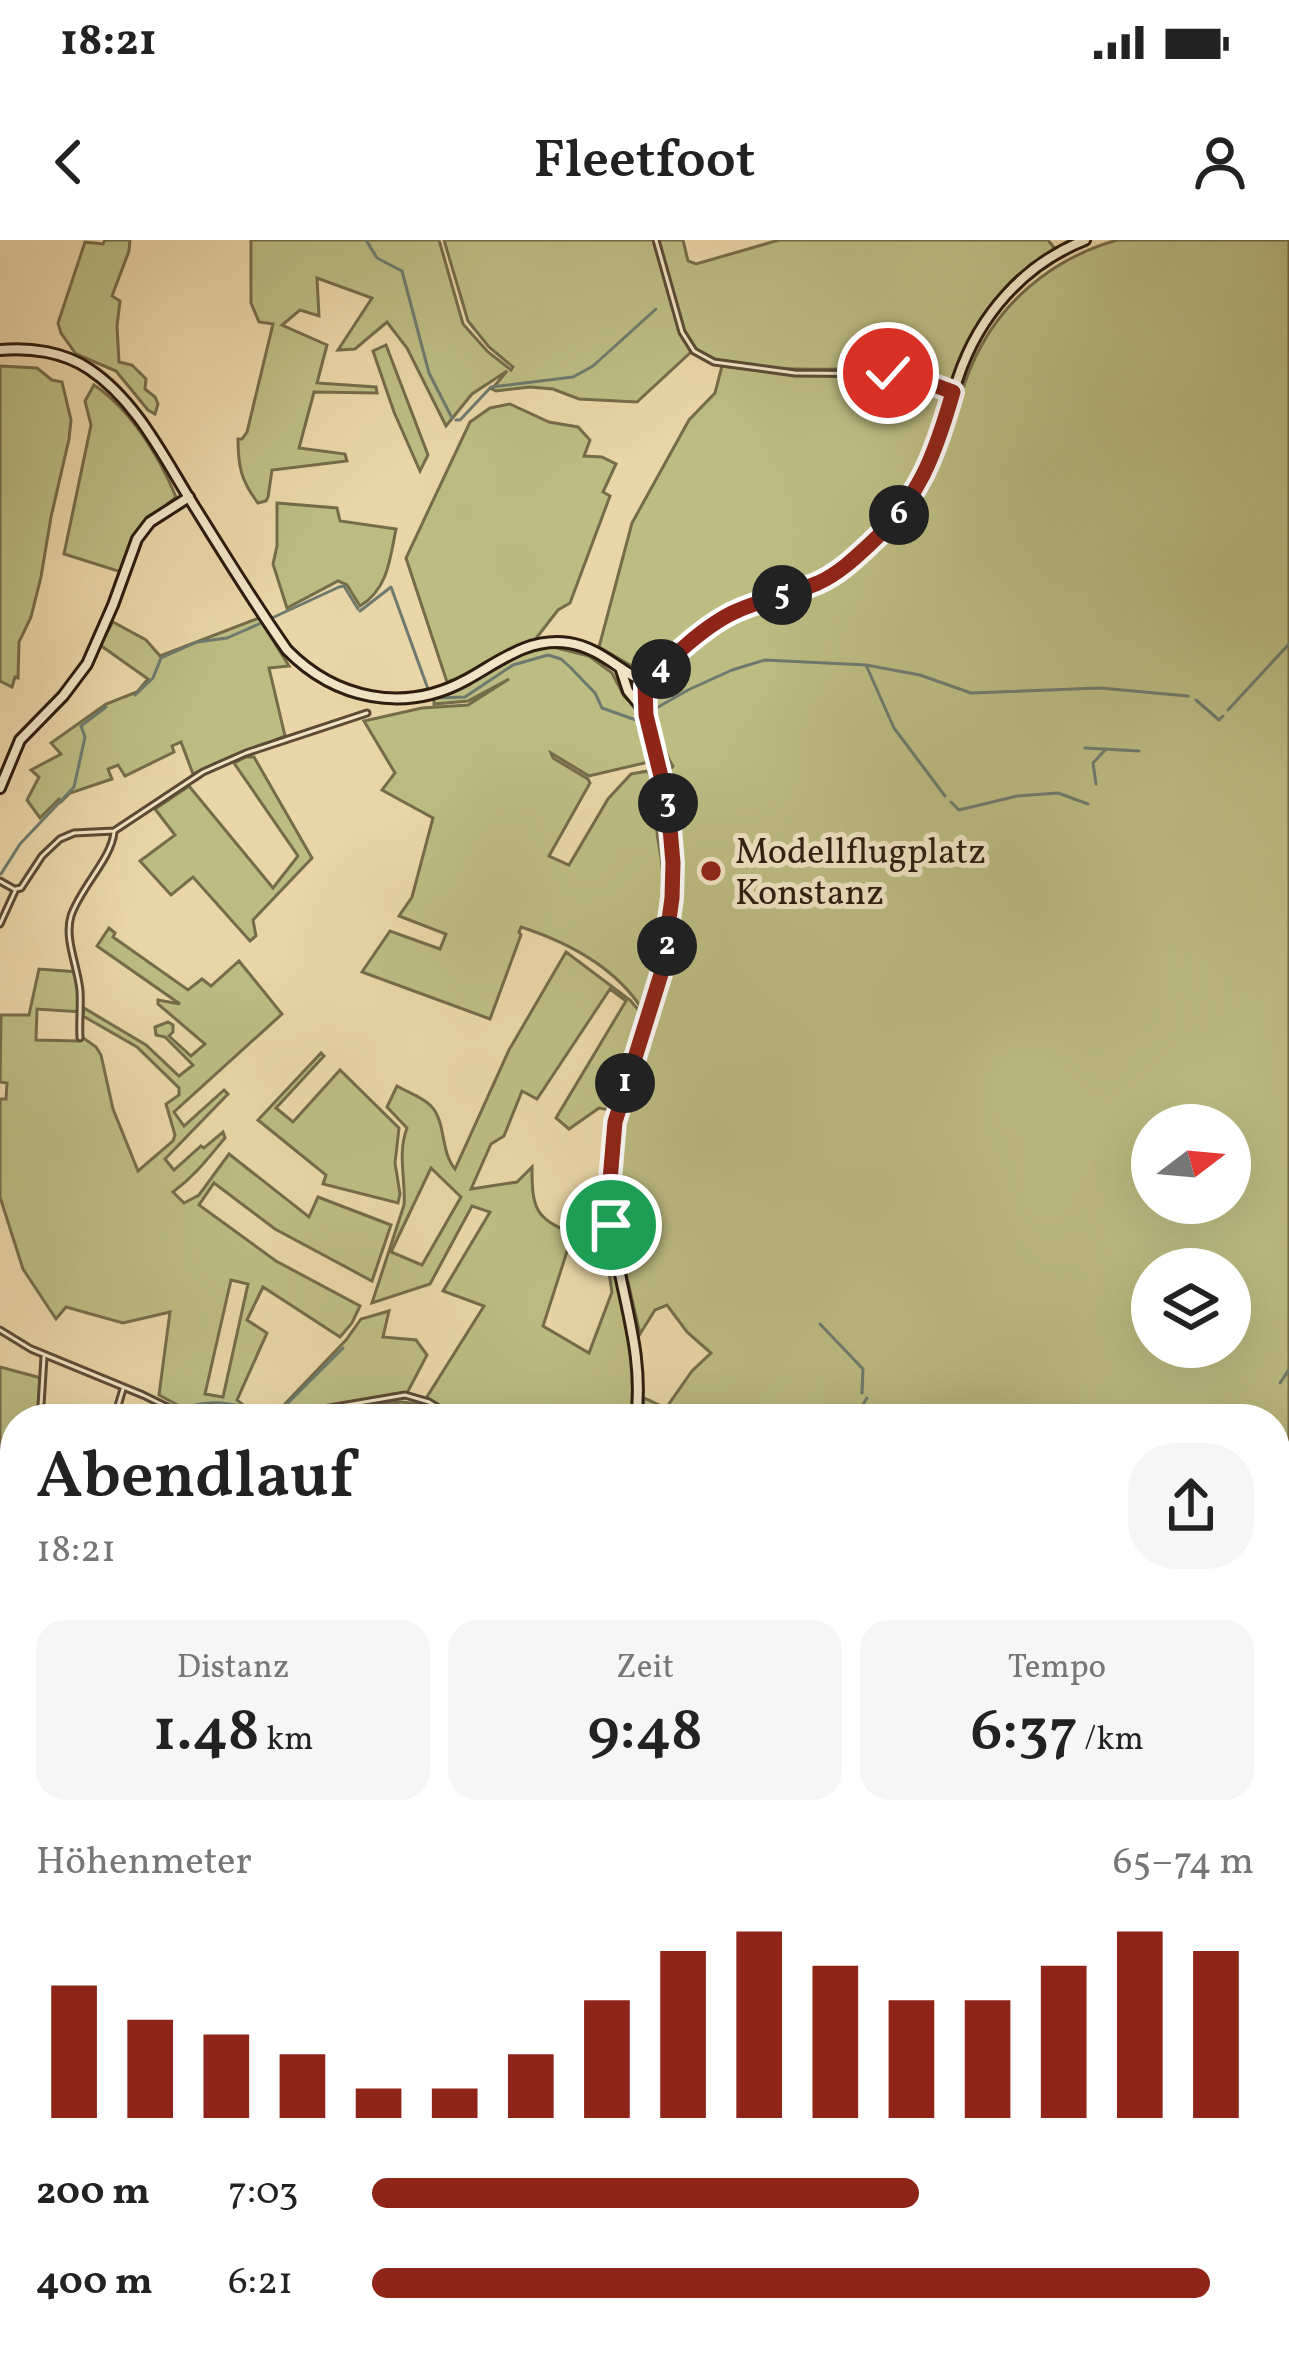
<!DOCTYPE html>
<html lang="de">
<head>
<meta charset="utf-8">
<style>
  body { margin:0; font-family:Vollkorn,serif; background:#f6f6f6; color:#222; height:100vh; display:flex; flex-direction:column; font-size:45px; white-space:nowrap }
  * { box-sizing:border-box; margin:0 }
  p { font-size:39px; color:#767676 }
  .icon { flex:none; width:66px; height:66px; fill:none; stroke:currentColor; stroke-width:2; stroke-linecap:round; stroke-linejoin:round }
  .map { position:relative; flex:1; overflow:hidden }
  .sheet { position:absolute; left:0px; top:1164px; width:1290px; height:951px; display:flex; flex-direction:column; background:#fff; border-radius:48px 48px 0 0; box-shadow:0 12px 48px #0002 }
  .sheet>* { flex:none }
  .needle { width:78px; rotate:74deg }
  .tools { position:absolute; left:1131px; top:864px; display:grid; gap:24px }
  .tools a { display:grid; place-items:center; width:120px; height:120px; border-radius:50%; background:#fff; box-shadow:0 12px 48px #0002; font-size:60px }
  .pin { position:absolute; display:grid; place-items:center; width:102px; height:102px; color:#fff; margin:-51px; border:6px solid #fff; border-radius:50%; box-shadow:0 3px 12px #0007 }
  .km { position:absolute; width:60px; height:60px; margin:-30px; border-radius:50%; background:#222; color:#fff; font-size:33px; line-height:60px; text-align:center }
  .round { display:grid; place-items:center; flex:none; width:126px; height:126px; border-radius:48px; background:#f6f6f6 }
  .head { display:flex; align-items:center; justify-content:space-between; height:204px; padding:0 36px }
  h1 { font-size:66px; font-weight:600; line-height:90px }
  .stats { display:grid; grid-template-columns:repeat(3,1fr); gap:18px; height:204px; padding:12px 36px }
  .stats div { display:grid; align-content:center; border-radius:30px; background:#f6f6f6; text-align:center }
  .stats b { font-size:60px; font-weight:600 }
  .stats small { font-size:33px; font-weight:400 }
  .stats p { font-size:33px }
  .chart { height:336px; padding:24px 36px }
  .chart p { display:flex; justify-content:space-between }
  .chart svg { width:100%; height:216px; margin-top:12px; stroke:#8f2418; stroke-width:6 }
  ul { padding:0 36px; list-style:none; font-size:39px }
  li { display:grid; grid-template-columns:192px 144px 1fr; align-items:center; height:90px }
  li i { height:30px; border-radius:15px; background:#8f2418 }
  .status { display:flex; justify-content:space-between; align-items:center; height:84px; padding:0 60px; background:#fff; direction:ltr }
  .status svg { height:33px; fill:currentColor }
  header { display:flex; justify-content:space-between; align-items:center; height:156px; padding:0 36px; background:#fff; font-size:54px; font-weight:600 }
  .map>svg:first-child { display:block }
  .green { fill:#bcbc83; stroke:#756c4a; stroke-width:3; fill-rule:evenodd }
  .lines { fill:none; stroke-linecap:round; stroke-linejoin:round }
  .stream { stroke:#6e7a6f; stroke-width:3 }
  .minor-casing { stroke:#5d4a36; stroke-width:9 }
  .secondary-casing { stroke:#2e1c11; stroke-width:14 }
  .minor { stroke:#f1e4c6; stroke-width:3 }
  .secondary { stroke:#f1e4c6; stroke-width:8 }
  .route-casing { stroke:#fff; stroke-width:24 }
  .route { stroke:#8f2418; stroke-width:15 }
  .poi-dot { fill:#8f2418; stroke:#f1e4c6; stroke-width:4.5 }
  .labels { text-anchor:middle; stroke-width:10; stroke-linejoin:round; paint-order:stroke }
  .poi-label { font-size:36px; fill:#2e1c11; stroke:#f1e4c6; text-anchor:start }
</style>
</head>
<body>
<div class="status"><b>18:21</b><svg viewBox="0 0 49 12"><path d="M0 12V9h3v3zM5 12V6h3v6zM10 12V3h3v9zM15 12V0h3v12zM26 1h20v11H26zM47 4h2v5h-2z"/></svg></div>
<header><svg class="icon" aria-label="back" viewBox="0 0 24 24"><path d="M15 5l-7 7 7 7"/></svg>Fleetfoot<svg class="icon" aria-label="person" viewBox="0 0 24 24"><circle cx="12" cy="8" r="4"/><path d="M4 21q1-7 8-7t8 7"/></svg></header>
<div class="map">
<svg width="1289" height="2113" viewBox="0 0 1289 2113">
  <rect width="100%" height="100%" fill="#e9d5a7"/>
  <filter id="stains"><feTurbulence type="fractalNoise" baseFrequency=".00167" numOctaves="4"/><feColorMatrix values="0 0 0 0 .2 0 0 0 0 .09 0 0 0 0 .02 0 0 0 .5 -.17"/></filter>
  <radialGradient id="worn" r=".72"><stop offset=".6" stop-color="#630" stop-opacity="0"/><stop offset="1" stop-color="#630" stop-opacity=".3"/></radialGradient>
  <g class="green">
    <polygon points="105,0 130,0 129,11 112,56 120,61 117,86 119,122 132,125 146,139 145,149 155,157 158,164 155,174 148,170 116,131 76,114 61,93 58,83 85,2 103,4"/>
    <path d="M251,0H439L463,84L488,112L511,130L513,127L489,107L468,81L444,0H683L688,21L696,24L779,0H1048L1055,9C1007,42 965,88 952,147C936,142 917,132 900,130C852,124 723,142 692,105C679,89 677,63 670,45L682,96L691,112L637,162L579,159L553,149L530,147L496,151L492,149L507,131L472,154L446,186L407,108L387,82L355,109L338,110L372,58L317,38L319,76L300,70L282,85L327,105L317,143L376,147L377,153L314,152L299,208L345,214L347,221L272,230L268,257L266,261L258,263C241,241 238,226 238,199H242L247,192L273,84L259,82L251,63Z"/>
    <path d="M1117,0H1289V1567L1275,1552V1179H642L644,1158L666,1168L692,1131L711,1113L687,1092L667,1065L655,1070L640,1094L620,1007L617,922L625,859L651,778L659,765L673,702L680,644L678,594L665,528L670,530L673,526C665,516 650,464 655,452C656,448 660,446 662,443C683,423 706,399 731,383C755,367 789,363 817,353C849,341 879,310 902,285C944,240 948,182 971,127C998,63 1051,19 1117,0ZM1152,885H1230V963H1152ZM1152,1029H1230V1107H1152Z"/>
    <polygon points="386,105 428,215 420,231 394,172 373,111"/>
    <polygon points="0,126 37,128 52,140 62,142 71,180 69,199 51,277 41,337 31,377 19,402 18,438 15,437 12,447 0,441"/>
    <path d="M722,126L794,135L901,137L949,152C932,215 915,259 864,303C851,315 837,328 820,336C790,352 754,354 725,371C698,387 676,410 653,430L644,433L599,407L632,283L689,180L715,153Z"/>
    <path d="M94,145C131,170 159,216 176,257L140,287L121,332L64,314L91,185L85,161Z"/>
    <path d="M510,164L549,182L578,187L590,200L584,216L602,217L616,224L603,252L610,256L570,363L558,370L531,405C498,412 477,433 447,442L406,318L470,182L490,168Z"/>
    <path d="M277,263L337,268L340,281L396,289C390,319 388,349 360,366L347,345L338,341L287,368L273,324L277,306Z"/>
    <polygon points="259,378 289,426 269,428 285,496 193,534 181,502 172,506 174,512 125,536 118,525 108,529 112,539 70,553 61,562 59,559 40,578 27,560 39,537 31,530 61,514 51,503 106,464 137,452 148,439 100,405 113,382 146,400 160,416"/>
    <path d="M549,406L589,416L612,433L624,456L634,466L653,521L589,536L551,513L553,518L588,539L590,543L549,616L569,625L608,559L631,534L648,531C658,551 655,570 657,592C659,611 664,623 662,643L668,644C665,664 665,685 663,703C659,726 650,748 642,769C615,727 567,702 521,687L519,692L521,695L490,779L362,732L390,691L440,709L446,694L399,676L412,657L433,578L382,550L395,533L364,481L422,468L468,465L509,439L468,461L434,464V458L475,440L512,417Z"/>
    <polygon points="246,517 254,517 312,618 253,680 256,696 250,701 193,637 171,655 140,621 175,595 155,569 189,546 273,648 298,616 234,523"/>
    <path d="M109,688L115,693L113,697L188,750L202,739L211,746L239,721L282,774L174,872L184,886L224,850L228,854L165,919L174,930L201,906L204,908L223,892L225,898C208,918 195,936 173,952L184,963L199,955L229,914L309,977L318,957L391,985L372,1041L275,989L214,943L199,965L276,1021L360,1066L352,1083L340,1097L263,1047L247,1080L267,1093L237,1160L247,1168L246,1171C225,1165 206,1164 185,1169L159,1155L170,1072L123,1083L66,1067L56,1079L23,1029L0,957V859H6L7,843L0,842L1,775H29L39,729L78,732L81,772L37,769L36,800L78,801L82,797L96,807L101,815L113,869L138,931L173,901L175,895L166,864L179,855V848L137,807L83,776L84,768L146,805L179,836L193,825L165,797L156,795L155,787L168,782L173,785V792L169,796L191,816L205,804L158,764V760L180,764L97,706ZM231,1040L248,1044L223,1157L205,1154Z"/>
    <path d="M566,712L630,760L641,773L639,779L644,784L618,856L613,880L611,870L599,868L569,889L556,878L626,761L610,749L537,859L522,851L504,896L491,904L471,949L517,942L532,927C532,966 534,980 573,993L543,1086L589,1113L612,1052L605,1007L610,1008L627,1080L636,1133L633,1179H459L425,1160L484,1066L443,1051L490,972L472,966L430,1044L372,1063L404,965C406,939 397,914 407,888L387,867L397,846C407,852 423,857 431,866C446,881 440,911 455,929L509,810ZM431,928L461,957L422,1025L391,1012Z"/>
    <polygon points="321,813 324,816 276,868 293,882 340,830 399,888 395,923 400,954 398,963 323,944 326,935 258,880"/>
    <polygon points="389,1071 383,1097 416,1100 427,1115 405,1157 354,1166 402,1162 428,1165 447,1179 280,1179 288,1174 283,1166 346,1100 361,1079"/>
    <polygon points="0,1127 41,1138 42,1152 36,1179 15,1179 14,1203 15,2100 1190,2100 1185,2113 0,2113 0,1461 14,1454 10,1450 0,1456"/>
    <polygon points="1275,1642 1289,1658 1289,1970 1275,1980"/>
    <polygon points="1289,1980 1289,2113 1196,2113 1201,2100 1275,2100 1275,1989"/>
  </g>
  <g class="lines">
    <g class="stream">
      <polyline points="366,0 377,18 402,31 429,133 452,178"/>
      <polyline points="456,180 460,180 491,147 573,137 593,126 656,69"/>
      <polyline points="360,371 391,347 428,449"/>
      <polyline points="272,378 339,347 344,346 358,369"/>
      <polyline points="866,425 894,488 945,556"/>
      <polyline points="135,455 153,438 161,418 197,402 227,398 259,384"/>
      <polyline points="436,458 465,457 513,425 548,415 561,419 570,427 595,453 602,468 636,480"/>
      <polyline points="1196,460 1219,480 1223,476"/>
      <polyline points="653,470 688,450 732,430 765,420 866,425 920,435 971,453 1100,448 1188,456"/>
      <polyline points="1228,470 1289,404"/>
      <polyline points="1085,508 1139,511"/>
      <polyline points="1096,544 1093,523 1106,509"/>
      <polyline points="951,562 959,570 1017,556 1058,553 1088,564"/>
      <polyline points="1,634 20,604 74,547 85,497 81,486 106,467"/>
      <polyline points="820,1084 863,1129 862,1153"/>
      <polyline points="1280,1143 1288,1131"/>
      <polyline points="285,1166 343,1108"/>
      <path d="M185,1169C213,1155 243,1168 274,1172"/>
      <polyline points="854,1179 867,1158"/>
      <polyline points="0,1413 6,1409"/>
      <polyline points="5,2113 3,2098 10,2081 15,2028"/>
    </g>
    <g class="minor-casing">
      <g id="minor">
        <polyline points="656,0 682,92 694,111 714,122 795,133 901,134 952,151"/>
        <polyline points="0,641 14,649"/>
        <polyline points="0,684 16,649 21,648 42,616 60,599 74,593 114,591 203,532 246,513 367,473"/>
        <path d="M80,798C79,782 81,767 80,751C78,727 64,699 71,676C80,648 112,618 114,592"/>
        <polyline points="0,1090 31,1109 143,1155 192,1179"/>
        <polyline points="187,1176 194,1170 211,1168 271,1178 405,1155 429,1162 456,1179"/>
        <polyline points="36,1179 41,1165 44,1117"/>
        <polyline points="114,1179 123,1149"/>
      </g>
    </g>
    <g class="secondary-casing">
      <g id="secondary">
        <path d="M0,110C30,107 64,112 89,129C133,158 160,210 186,253C219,306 251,359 287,410C335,459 404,474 466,440C499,422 528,397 569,403C595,407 613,424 635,437L641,438L656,433"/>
        <polyline points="621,430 628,451 642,468"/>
        <polyline points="0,548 20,500 63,456 87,424 113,365 137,299 150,282 189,257"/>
        <path d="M636,1179C644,1119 625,1067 615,1008C609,979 608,948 611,918C616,859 640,807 656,751C668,710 673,667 673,625C673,595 669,564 662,534C655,507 640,474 645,446C668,420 699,392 730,375C756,360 788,356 816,344C847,330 880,299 901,273C933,232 941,185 958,138C979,75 1024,24 1085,0"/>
        <polyline points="1275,1623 1289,1637"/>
        <polyline points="1275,1985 1289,1975"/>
        <polyline points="1190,2113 1195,2100"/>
      </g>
    </g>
    <use href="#minor" class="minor"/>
    <use href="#secondary" class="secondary"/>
  </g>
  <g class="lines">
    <g class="route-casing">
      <path id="route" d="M611,985L610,940L615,882L662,731L672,658L673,623L668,565L646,475L645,446C668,420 707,383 739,370C764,359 792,354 818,343C838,334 854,319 870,304C919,259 935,215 953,152L915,138L888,133"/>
    </g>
    <use href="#route" class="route"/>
  </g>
  <circle class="poi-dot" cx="711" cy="631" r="12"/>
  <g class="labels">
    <g class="poi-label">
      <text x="735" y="623">Modellflugplatz<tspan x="735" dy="41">Konstanz</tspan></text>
    </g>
  </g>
  <rect width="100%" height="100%" filter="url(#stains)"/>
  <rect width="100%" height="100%" fill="url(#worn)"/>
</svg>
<div class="tools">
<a><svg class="needle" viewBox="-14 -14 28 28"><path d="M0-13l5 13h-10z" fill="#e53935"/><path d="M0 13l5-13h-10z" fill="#767676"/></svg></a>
<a><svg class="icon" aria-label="layers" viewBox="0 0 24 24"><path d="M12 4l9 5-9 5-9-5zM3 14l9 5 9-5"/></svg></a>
</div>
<div class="pin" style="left:611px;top:985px;background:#1e9e55"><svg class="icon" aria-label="arrive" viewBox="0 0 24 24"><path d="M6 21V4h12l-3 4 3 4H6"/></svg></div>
<div class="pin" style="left:888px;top:133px;background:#d93025"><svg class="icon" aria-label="check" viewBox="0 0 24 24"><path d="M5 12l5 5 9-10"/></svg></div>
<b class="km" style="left:625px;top:843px">1</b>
<b class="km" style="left:667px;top:706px">2</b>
<b class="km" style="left:668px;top:563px">3</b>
<b class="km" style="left:661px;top:429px">4</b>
<b class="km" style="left:782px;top:355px">5</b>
<b class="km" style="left:899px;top:275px">6</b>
<section class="sheet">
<div class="head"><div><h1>Abendlauf</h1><p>18:21</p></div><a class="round"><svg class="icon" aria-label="share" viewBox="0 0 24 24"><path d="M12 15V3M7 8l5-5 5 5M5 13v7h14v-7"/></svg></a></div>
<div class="stats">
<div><p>Distanz</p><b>1.48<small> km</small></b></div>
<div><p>Zeit</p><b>9:48</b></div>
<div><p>Tempo</p><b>6:37<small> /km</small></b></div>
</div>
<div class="chart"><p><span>Höhenmeter</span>65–74 m</p>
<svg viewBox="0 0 160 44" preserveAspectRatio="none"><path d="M5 44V17M15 44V24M25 44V27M35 44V31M45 44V38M55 44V38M65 44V31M75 44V20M85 44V10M95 44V6M105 44V13M115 44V20M125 44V20M135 44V13M145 44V6M155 44V10"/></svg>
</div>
<ul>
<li><b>200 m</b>7:03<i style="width:62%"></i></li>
<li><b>400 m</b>6:21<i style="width:95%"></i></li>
</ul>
</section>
</div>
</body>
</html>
